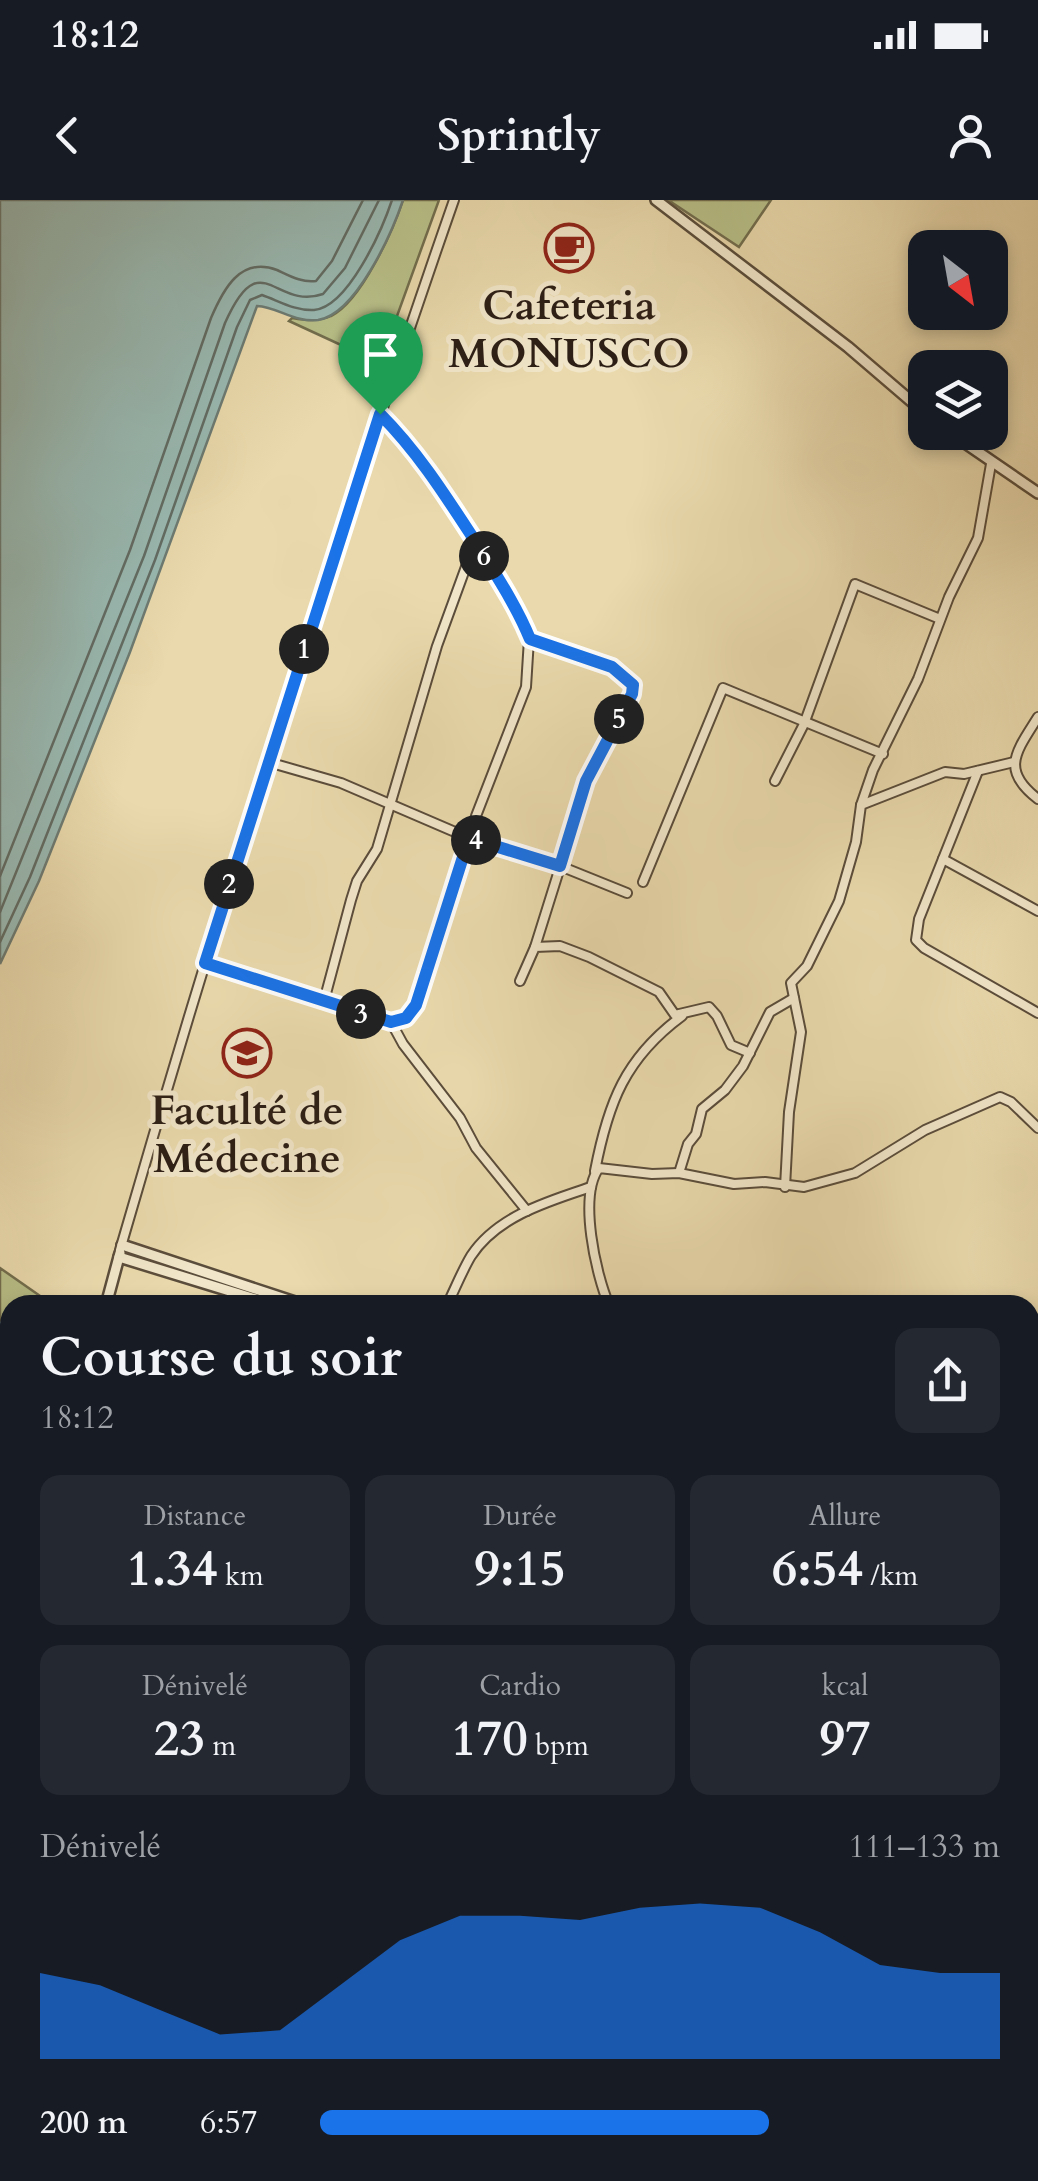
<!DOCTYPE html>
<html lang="fr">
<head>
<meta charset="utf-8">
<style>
  body { margin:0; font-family:Cardo,serif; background:#242831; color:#f1f3f6; height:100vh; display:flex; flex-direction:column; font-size:38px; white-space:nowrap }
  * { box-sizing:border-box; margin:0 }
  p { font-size:32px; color:#9ea1a6 }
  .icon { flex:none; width:55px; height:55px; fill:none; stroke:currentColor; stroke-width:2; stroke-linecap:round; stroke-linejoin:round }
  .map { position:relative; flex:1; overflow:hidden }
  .drawer { position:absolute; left:0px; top:1095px; width:1040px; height:888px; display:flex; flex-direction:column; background:#171b24; border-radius:30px 30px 0 0; box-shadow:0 5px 15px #0003 }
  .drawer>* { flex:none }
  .needle { width:65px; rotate:149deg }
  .fabs { position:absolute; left:908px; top:30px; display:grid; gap:20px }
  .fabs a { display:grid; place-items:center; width:100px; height:100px; border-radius:20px; background:#171b24; box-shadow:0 5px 15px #0003; font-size:50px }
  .pin { position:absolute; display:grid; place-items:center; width:85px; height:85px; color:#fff; margin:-102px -42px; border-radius:50% 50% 50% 0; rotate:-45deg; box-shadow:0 0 10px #0007 }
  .pin .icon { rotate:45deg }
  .km { position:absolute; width:50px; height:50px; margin:-25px; border-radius:50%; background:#222; color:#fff; font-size:28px; line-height:50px; text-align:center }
  .round { display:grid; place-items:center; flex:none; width:105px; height:105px; border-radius:20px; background:#242831 }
  .headline { display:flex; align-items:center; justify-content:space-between; height:170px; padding:0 40px }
  h1 { font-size:55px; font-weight:700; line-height:75px }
  .metrics { display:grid; grid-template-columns:repeat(3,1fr); gap:15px; height:170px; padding:10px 40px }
  .metrics div { display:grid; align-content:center; border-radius:20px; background:#242831; text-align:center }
  .metrics b { font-size:50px; font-weight:700 }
  .metrics small { font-size:28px; font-weight:400 }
  .metrics p { font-size:28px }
  .chart { height:280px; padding:20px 40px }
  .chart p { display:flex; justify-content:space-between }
  .chart svg { width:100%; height:180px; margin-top:10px; fill:#1a73e8; opacity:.7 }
  ul { padding:0 40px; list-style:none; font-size:32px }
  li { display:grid; grid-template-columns:160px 120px 1fr; align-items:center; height:75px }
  li i { height:25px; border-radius:12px; background:#1a73e8 }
  .status { display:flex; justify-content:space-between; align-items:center; height:70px; padding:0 50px; background:#171b24; direction:ltr }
  .status svg { height:28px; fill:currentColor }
  header { display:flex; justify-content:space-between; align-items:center; height:130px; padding:0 40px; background:#171b24; font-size:45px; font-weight:700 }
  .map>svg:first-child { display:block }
  .green { fill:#b8bf88; stroke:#726e4e; stroke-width:2.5 }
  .water { fill:#99b9b2; stroke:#6d7b73; stroke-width:2.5 }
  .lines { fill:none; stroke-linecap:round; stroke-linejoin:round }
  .shore { stroke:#626c64; stroke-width:2.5 }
  .river { stroke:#99b9b2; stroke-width:15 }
  .minor-casing { stroke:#5b4d3b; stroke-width:12 }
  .tertiary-casing { stroke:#5b4d3b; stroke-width:14 }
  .minor { stroke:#f1e6c9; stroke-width:8 }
  .tertiary { stroke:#f1e6c9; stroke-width:9 }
  .route-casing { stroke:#fff; stroke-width:20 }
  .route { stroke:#1a73e8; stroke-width:12 }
  .labels { text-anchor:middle; stroke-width:10; stroke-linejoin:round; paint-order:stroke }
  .poi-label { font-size:42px; font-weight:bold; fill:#2c1e15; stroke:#f1e6c9 }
</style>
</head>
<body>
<div class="status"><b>18:12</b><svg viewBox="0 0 49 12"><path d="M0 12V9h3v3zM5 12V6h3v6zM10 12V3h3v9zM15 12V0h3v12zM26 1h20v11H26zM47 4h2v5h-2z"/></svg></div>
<header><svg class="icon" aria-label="back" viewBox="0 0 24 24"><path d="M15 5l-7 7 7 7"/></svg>Sprintly<svg class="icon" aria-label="person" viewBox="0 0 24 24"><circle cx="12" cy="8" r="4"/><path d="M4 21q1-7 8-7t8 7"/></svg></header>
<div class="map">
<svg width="1038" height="1981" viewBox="0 0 1038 1981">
  <rect width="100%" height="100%" fill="#e9d9ac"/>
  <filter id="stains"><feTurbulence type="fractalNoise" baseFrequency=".002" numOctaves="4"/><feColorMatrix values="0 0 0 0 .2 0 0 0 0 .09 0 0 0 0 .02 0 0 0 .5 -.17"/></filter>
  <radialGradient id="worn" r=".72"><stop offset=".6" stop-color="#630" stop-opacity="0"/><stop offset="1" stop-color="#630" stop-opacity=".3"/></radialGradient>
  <g class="green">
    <path d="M403,0H439L380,163L289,121L292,118C305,120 319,122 331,116C361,102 393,30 403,0Z"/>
    <polygon points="668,0 771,0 739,47"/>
    <polygon points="0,1068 53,1105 10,1105 10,1229 0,1255"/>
  </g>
  <path class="water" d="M0,0H403C392,33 356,114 318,120C295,123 278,107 257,106L130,452L39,681L0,764Z"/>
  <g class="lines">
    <g class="shore">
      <path d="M0,676L130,350L211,118C223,90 240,56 277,70C290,76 302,83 316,81L332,61L363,0"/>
      <path d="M0,712L144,356L225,123C261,42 274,111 323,94L345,68L379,0"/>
      <path d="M0,742L30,677L155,360L237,127L250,100L262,95C279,101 295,111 314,110C348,107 382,30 392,0"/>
    </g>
    <g class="river">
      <polyline points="0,1129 10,1132"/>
      <polyline points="1030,1792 1038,1789"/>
    </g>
    <g class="minor-casing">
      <g id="minor">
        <polyline points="529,439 612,467 633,485 632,494 587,581 535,747"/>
        <path d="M1038,517C1016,552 1000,570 1038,599"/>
        <polyline points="268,562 341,583 469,638 560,666 627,693"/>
        <polyline points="978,571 919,719 916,740 924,748 1038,813"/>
        <polyline points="775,581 804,524 855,384 940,419"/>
        <polyline points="861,605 873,570 918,479 949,397 978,338 991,264"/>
        <polyline points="943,659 1038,711"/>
        <polyline points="643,682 723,488 883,554"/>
        <polyline points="205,763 391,822 413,812 476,616 526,487 529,439 505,388 445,293 409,243 380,214"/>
        <polyline points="520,781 535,747 560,746 589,757 659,792 675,815 709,807 717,816 731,845 750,853"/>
        <polyline points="324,801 351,700 357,681 377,649 437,446 475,342"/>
        <polyline points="391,822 403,844 460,918 476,948 527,1011"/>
        <path d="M595,971C608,903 625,858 682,816"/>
        <polyline points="679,973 688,944 696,934 702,909 725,890 743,866 770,812 794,798"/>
        <polyline points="785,987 789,912 801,832 791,783 807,766 839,701 856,642 861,605 945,572 964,574 1014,562"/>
        <path d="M120,1050C222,697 333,347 454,0"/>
        <path d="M447,1105C455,1089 462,1071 471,1056C497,1016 549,1001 591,987"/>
        <path d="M609,1105C596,1075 578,996 599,968L652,974L679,973L734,984L765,982L804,987L855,973L925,930L1000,897L1011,902L1038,928"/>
        <polyline points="1030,1203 1038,1195"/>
        <polyline points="1030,1262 1038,1261"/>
        <polyline points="1030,1318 1038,1307"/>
        <polyline points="252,1972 256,1981"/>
        <polyline points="804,1972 817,1981"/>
        <polyline points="19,1981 22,1972"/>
        <polyline points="220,1981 223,1972"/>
        <polyline points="678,1981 682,1972"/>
      </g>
    </g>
    <g class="tertiary-casing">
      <g id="tertiary">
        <polyline points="656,0 848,147 925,213"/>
        <polyline points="949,232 1038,293"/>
        <polyline points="122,1045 304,1105"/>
        <polyline points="119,1057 275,1105"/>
        <polyline points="106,1105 120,1053"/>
        <polyline points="1030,1321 1033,1330 1030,1339"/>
        <polyline points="0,1415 10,1390"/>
      </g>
    </g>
    <use href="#minor" class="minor"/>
    <use href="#tertiary" class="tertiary"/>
  </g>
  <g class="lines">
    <g class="route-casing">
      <path id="route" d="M380,214C419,253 447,298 477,344C496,375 516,405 530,439L612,467L633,485L632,494L586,581L560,666L469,638L416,805L406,818L391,822L205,763Z"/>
    </g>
    <use href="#route" class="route"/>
  </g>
  <defs>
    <g id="cafe-ring" transform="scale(2.5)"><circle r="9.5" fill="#f1e6c9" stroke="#8f2418" stroke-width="1.5"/><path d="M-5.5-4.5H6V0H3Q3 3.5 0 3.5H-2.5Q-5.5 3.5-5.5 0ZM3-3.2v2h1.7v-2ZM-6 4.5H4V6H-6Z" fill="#8f2418"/></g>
    <g id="university-ring" transform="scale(2.5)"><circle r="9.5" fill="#f1e6c9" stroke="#8f2418" stroke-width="1.5"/><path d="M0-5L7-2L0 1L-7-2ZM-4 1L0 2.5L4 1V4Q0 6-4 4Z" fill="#8f2418"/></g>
  </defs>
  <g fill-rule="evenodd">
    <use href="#cafe-ring" x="569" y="48"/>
    <use href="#university-ring" x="247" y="853"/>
  </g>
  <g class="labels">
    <g class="poi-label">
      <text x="569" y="119">Cafeteria<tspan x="569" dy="48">MONUSCO</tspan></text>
      <text x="247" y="924">Faculté de<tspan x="247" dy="48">Médecine</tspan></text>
    </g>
  </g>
  <rect width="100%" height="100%" filter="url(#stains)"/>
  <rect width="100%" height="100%" fill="url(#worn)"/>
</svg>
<div class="fabs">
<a><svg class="needle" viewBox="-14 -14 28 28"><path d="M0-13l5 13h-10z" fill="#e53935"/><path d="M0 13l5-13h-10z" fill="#9ea1a6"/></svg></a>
<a><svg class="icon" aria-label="layers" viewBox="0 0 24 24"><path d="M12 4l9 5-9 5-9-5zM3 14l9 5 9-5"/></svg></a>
</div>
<div class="pin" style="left:380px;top:214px;background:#1e9e55"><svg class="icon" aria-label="arrive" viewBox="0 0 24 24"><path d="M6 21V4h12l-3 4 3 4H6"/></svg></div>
<b class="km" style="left:304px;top:449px">1</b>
<b class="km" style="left:229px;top:684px">2</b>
<b class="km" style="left:361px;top:814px">3</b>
<b class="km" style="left:476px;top:640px">4</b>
<b class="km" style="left:619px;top:519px">5</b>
<b class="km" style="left:484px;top:356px">6</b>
<section class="drawer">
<div class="headline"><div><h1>Course du soir</h1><p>18:12</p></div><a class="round"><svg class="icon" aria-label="share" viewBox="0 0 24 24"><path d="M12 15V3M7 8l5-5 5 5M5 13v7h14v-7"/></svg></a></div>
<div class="metrics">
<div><p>Distance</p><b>1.34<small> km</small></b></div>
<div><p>Durée</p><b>9:15</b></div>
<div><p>Allure</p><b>6:54<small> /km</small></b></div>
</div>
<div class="metrics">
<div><p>Dénivelé</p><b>23<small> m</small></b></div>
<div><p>Cardio</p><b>170<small> bpm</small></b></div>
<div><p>kcal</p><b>97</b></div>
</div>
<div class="chart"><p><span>Dénivelé</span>111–133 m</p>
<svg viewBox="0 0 160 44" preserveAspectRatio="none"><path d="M0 44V23L10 26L20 32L30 38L40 37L50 26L60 15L70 9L80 9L90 10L100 7L110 6L120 7L130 13L140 21L150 23L160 23V44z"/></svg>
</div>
<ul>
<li><b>200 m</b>6:57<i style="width:66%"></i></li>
</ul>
</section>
</div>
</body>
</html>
